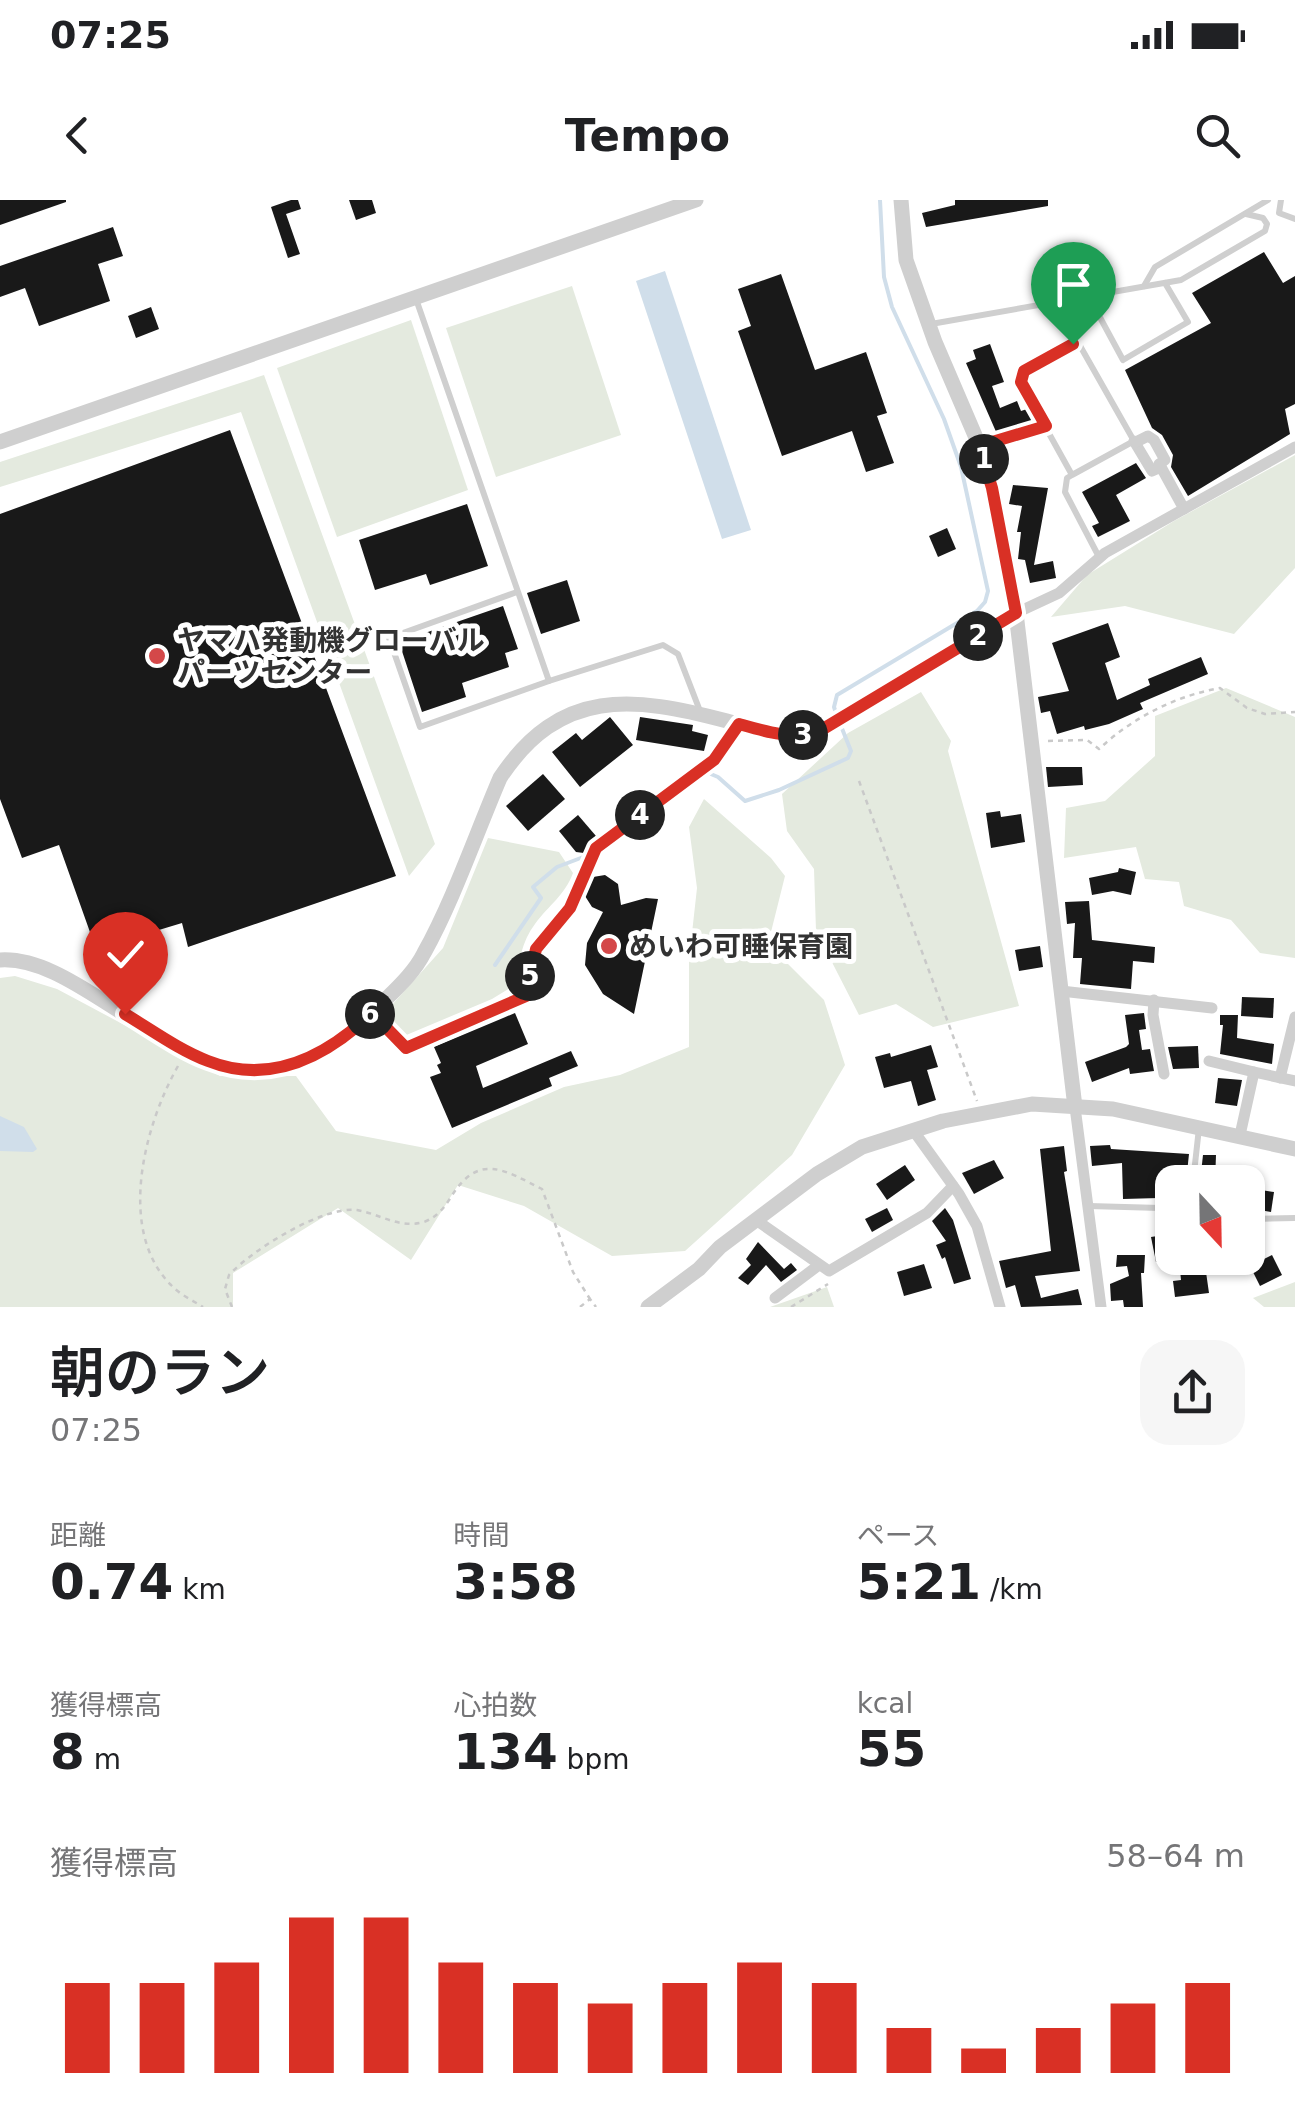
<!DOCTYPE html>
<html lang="ja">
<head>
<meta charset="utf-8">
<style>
  body { margin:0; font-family:"DejaVu Sans","Noto Sans JP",sans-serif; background:#f6f6f6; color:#202124; height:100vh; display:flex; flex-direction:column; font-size:38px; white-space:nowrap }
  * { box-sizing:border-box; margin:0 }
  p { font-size:32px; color:#757577 }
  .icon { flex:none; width:55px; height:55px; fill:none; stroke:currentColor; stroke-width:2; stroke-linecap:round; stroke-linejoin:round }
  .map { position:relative; height:1107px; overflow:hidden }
  .drawer { display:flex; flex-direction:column; background:#fff; flex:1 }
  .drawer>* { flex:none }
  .needle { width:65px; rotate:158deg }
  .controls { position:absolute; left:1155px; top:965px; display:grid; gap:20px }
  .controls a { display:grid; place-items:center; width:110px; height:110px; border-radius:20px; background:#fff; box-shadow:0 2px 8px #0004; font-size:50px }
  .pin { position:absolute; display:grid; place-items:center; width:85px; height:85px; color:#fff; margin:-102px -42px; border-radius:50% 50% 50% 0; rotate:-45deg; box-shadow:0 0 10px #0007 }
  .pin .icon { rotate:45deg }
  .km { position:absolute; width:50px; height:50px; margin:-25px; border-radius:50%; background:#222; color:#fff; font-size:28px; line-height:50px; text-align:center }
  .round { display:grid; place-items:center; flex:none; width:105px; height:105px; border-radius:30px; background:#f6f6f6 }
  .head { display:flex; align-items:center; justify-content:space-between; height:170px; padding:0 50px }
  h1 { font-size:55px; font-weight:600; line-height:75px }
  .metrics { display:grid; grid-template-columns:repeat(3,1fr); gap:15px; height:170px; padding:10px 50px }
  .metrics div { display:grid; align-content:center }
  .metrics b { font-size:50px; font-weight:600 }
  .metrics small { font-size:28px; font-weight:400 }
  .metrics p { font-size:28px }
  .chart { height:280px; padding:20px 50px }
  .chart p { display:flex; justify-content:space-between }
  .chart svg { width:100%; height:180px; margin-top:10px; stroke:#d93025; stroke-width:6 }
  .status { display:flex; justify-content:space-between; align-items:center; height:70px; padding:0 50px; background:#fff; direction:ltr }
  .status svg { height:28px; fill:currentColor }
  header { display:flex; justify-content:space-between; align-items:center; height:130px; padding:0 50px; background:#fff; font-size:45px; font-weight:600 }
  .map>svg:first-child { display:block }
  .green { fill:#e4eadf }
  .water { fill:#d0deea }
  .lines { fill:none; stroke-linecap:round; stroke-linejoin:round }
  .stream { stroke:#d0deea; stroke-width:4 }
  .building { fill:#191919 }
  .path { stroke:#c9c9c9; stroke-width:2.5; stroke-dasharray:5 5; stroke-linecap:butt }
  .service { stroke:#cfcfcf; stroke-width:6 }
  .minor { stroke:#cfcfcf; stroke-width:11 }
  .tertiary { stroke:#cfcfcf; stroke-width:15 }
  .route-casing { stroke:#fff; stroke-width:20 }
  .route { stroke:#d93025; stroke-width:12 }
  .poi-dot { fill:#d44849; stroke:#fff; stroke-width:4 }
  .labels { text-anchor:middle; stroke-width:10; stroke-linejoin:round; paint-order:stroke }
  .poi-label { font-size:28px; font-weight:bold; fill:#323232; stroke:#fff; text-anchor:start }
</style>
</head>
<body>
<div class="status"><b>07:25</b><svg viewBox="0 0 49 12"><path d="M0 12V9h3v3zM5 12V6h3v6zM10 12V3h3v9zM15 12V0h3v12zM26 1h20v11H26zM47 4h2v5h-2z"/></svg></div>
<header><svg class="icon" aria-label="back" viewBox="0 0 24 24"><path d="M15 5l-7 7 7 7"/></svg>Tempo<svg class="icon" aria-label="search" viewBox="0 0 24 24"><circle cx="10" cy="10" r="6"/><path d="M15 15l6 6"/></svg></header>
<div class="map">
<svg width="1295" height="1107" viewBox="0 0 1295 1107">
  <rect width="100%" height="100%" fill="#fff"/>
  <g class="green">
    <polygon points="572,86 621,235 496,277 446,128"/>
    <polygon points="411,120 468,290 337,337 277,168"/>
    <polygon points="264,175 435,644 409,676 241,212 0,287 0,262"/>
    <polygon points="1295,255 1295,368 1234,434 1125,406 1051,417 1087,375 1174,321"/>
    <polygon points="1226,488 1295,517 1295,758 1260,753 1231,720 1184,706 1179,682 1145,679 1136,647 1064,658 1066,608 1105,601 1155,556 1155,516"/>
    <polygon points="921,492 951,541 948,551 1019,806 933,827 896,804 859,815 816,731 814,669 787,631 782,594 848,533"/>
    <polygon points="704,599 771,658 785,676 768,744 824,800 845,865 792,955 685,1051 612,1056 524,1006 458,985 411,1060 338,1008 233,1073 233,1107 0,1107 0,778 15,776 57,789 220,876 296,876 336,931 436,950 481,923 564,887 620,875 689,847 689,760 697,688 689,627"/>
    <path d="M488,638L559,652L573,673C565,695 549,705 535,724C522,741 518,763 515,785L492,799L404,836L382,816L443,748Z"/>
    <polygon points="1295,1082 1295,1107 1264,1107 1253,1098"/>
    <polygon points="827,1087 834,1107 770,1107"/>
  </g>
  <g class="water">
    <polygon points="665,71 751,330 722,339 636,81"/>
    <polygon points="0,916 24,927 37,949 33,952 0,951"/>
  </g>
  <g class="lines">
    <g class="stream">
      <polyline points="836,513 834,507 837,495 977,411 985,402 988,391 961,267 944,219 892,107 884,77 880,0"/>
      <polyline points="706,572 718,577 745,601 779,590 848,558 851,551 841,526"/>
      <polyline points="495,765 541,698 533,687 557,667 586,656 591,649"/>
    </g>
  </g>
  <g class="building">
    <polygon points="0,0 66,0 66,2 0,25"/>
    <polygon points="291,0 298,0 301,9 286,14 300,54 288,58 271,7"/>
    <polygon points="349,0 372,0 376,13 356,20"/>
    <polygon points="955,0 1048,0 1048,6 926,27 922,13 955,5"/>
    <polygon points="113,27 123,56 98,64 110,101 39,126 25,88 0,97 0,66"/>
    <polygon points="1264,52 1283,83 1295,76 1295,204 1285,209 1290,234 1188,296 1171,267 1173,255 1162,235 1152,228 1125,170 1211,123 1192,93"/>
    <polygon points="781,74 815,170 866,152 887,213 877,216 894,263 866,272 852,231 782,256 738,131 751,126 738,89"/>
    <polygon points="151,107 159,129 136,138 128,116"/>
    <polygon points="990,144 1004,182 992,186 1000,208 1017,201 1021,211 1027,209 1033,220 997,234 966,163 976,159 973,150"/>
    <polygon points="230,230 396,676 188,747 182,723 96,749 59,645 22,658 0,599 0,314"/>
    <polygon points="1136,263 1146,278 1116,295 1130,321 1098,337 1092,326 1099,323 1082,292"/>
    <polygon points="1013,285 1048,288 1034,365 1053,361 1056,378 1030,383 1025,360 1018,359 1021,332 1017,332 1022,306 1009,304"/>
    <polygon points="467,304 488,366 430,385 426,374 375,390 359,340"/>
    <polygon points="947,328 956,349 938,357 929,336"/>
    <polygon points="567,380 580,421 541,434 527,393"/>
    <polygon points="503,406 518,449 505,453 509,467 462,483 466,497 422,512 399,442"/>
    <polygon points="1108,423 1120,457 1105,463 1117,500 1150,485 1148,479 1201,457 1208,474 1140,503 1143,509 1109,524 1085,530 1084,526 1057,534 1050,511 1041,513 1038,497 1069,491 1052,443"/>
    <polygon points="610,517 633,545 580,587 552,552 576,533 582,540"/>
    <polygon points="640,517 693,525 692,531 708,535 704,551 636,540"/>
    <polygon points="1046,567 1082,567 1083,585 1048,587"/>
    <polygon points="543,574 565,599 528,631 506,606"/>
    <polygon points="1000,611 1001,617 1021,614 1025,642 991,648 986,613"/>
    <polygon points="578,615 596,636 584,653 576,652 559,631"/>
    <polygon points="1119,668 1136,672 1131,695 1113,691 1092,695 1089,678 1118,672"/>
    <polygon points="605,675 618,684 621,705 646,698 658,699 634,814 603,794 585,765 587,743 603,712 592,707 585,696 593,677"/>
    <polygon points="1089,701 1092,740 1155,747 1154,763 1133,761 1131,789 1080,784 1082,758 1073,758 1075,723 1067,724 1065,702"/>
    <polygon points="1040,746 1043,767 1019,771 1015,750"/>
    <polygon points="1242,797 1274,798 1273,818 1241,816"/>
    <polygon points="515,813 528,844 476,866 483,888 571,851 578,866 549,878 552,886 452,928 430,877 441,873 437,865 441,863 434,847"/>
    <polygon points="1144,813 1146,829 1139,830 1142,850 1150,849 1154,871 1130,874 1129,868 1092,882 1085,862 1126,847 1129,844 1125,815"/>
    <polygon points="1220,815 1238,815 1237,838 1274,844 1272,864 1220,854 1223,825 1220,825"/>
    <polygon points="931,845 938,867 927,870 936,900 918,906 911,881 884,888 875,857 890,853 891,857"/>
    <polygon points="1198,846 1199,868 1173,869 1168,847"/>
    <polygon points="1218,878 1242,880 1237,906 1215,903"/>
    <polygon points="1110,945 1111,949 1189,954 1186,982 1172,982 1172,997 1160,1001 1159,998 1123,999 1122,963 1092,966 1090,946"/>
    <polygon points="1064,946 1067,971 1064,972 1080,1071 1035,1076 1041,1098 1078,1089 1082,1105 1021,1107 1015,1085 1006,1088 999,1061 1051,1051 1040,949"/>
    <polygon points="1203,955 1216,955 1215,982 1200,982"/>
    <polygon points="994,960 1004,978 974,994 962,973"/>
    <polygon points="905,965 915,980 887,1000 876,984"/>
    <polygon points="1248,988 1274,992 1271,1012 1248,1008"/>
    <polygon points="887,1008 893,1020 872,1032 865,1019"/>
    <polygon points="945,1008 953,1020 971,1079 954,1084 945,1057 942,1059 936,1045 946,1041 932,1021"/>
    <polygon points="1164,1035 1169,1060 1156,1062 1151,1037"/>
    <polygon points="758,1042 784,1069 791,1063 797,1070 781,1082 766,1065 748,1085 738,1078 751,1065 746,1059"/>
    <polygon points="1117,1055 1145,1055 1144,1073 1141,1073 1143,1107 1124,1107 1123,1100 1111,1101 1110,1084 1129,1076 1127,1066 1116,1067"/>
    <polygon points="1272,1055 1282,1075 1260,1086 1250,1066"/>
    <polygon points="1204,1058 1209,1093 1175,1097 1173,1081 1181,1080 1179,1060"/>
    <polygon points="924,1064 932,1088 904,1096 897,1072"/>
  </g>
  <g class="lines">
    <g class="path">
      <path d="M1048,541L1087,540L1099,549C1132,518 1175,496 1220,488L1247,508L1265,514L1295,512"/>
      <polyline points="859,581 977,901"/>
      <path d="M178,866C145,924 116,1030 171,1085C179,1094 192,1100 203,1107"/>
      <path d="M232,1107L225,1089L229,1075C252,1050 322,1006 357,1010C380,1014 399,1029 424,1022C437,1017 444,1008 451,997C479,952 504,970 542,989L573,1072L590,1099"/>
      <polyline points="580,1107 590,1099 596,1107"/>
      <polyline points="791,1107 828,1084"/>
    </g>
    <g class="service">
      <polyline points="1281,0 1279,13 1295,19"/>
      <polyline points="1144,86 1155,67 1268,0"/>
      <polyline points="1092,95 1096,110 1123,160 1188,122 1165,83"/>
      <polyline points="416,99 549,481 420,527 389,438 517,392"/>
      <polyline points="1056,102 1073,144"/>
      <polyline points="931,124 1181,80 1265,31 1267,24 1263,18 1246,14"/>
      <polyline points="980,246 1046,226"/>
      <polyline points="1072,275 1021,183 1024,171 1079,144 1134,241 1072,275 1067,278 1065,292 1099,357"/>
      <polyline points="549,481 663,445 678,454 700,511"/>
      <polyline points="1193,982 1199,928"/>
      <polyline points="1089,1006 1160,1008 1172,1004"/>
      <polyline points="1248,1015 1251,1019 1295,1018"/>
    </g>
    <g class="minor">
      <polyline points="1134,241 1152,271 1161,267 1184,309"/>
      <polyline points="1136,242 1148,236 1154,240 1165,260 1159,264 1161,267"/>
      <polyline points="1016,413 1059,393 1105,353 1295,247"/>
      <polyline points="1061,791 1212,808"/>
      <polyline points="1154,800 1153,815 1164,874"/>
      <polyline points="372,813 406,848 526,797 536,749 570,708 596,648 714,560 739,524"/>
      <polyline points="1209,861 1254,872"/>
      <polyline points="1280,878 1295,817"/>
      <polyline points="1075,907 1101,1107"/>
      <polyline points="913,930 959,994 977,1026 1000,1107"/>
      <polyline points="1240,935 1254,872 1295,881"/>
      <polyline points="756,1020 829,1071 927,1013 953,986"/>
      <polyline points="775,1098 819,1065"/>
    </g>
    <g class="tertiary">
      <polyline points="901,0 906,60 935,142 983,254 1016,413 1075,907"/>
      <polyline points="0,242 696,0"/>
      <path d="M0,760C45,757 93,796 131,818C160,835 192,859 225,867C290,882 337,847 380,805C396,789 414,773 424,753C453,701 476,634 500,578C560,487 633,496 727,521C758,529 785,539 818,532L1016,413"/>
      <polyline points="648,1107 699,1069 720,1047 817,974 862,947 943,921 1032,904 1113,909 1295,949"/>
    </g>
  </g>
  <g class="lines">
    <g class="route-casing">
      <path id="route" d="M125,814C152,830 179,850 208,861C271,886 327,856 372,813L406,848L526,796L536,749L570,708L596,648L714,560L739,524C767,532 789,539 818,532L1016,413L992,288L979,246L1046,226L1021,182L1024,171L1073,144"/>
    </g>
    <use href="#route" class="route"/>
  </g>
  <g class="poi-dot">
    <circle cx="157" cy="456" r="10"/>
    <circle cx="609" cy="746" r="10"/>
  </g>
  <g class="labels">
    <g class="poi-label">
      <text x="177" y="450">ヤマハ発動機グローバル<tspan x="177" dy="32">パーツセンター</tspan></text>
      <text x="629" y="756">めいわ可睡保育園</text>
    </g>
  </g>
</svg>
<div class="controls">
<a><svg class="needle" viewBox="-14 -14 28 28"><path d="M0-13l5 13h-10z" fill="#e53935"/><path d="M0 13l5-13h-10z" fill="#757577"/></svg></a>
</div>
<div class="pin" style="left:1073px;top:144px;background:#1e9e55"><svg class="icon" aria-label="arrive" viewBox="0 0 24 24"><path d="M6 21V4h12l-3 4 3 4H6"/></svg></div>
<div class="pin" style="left:125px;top:814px;background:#d93025"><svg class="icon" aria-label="check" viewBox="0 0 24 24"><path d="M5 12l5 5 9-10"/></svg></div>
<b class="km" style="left:984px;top:259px">1</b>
<b class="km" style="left:978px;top:436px">2</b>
<b class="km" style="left:803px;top:535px">3</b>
<b class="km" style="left:640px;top:615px">4</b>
<b class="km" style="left:530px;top:776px">5</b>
<b class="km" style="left:370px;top:814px">6</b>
</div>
<section class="drawer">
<div class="head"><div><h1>朝のラン</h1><p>07:25</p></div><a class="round"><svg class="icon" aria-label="share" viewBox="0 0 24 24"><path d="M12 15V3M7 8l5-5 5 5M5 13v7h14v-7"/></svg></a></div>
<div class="metrics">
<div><p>距離</p><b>0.74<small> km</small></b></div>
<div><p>時間</p><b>3:58</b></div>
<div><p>ペース</p><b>5:21<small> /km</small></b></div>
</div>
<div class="metrics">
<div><p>獲得標高</p><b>8<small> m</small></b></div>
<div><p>心拍数</p><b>134<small> bpm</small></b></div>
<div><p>kcal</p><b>55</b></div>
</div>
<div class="chart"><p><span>獲得標高</span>58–64 m</p>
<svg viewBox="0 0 160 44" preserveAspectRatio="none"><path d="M5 44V22M15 44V22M25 44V17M35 44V6M45 44V6M55 44V17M65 44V22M75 44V27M85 44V22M95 44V17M105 44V22M115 44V33M125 44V38M135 44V33M145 44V27M155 44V22"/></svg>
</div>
</section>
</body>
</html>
